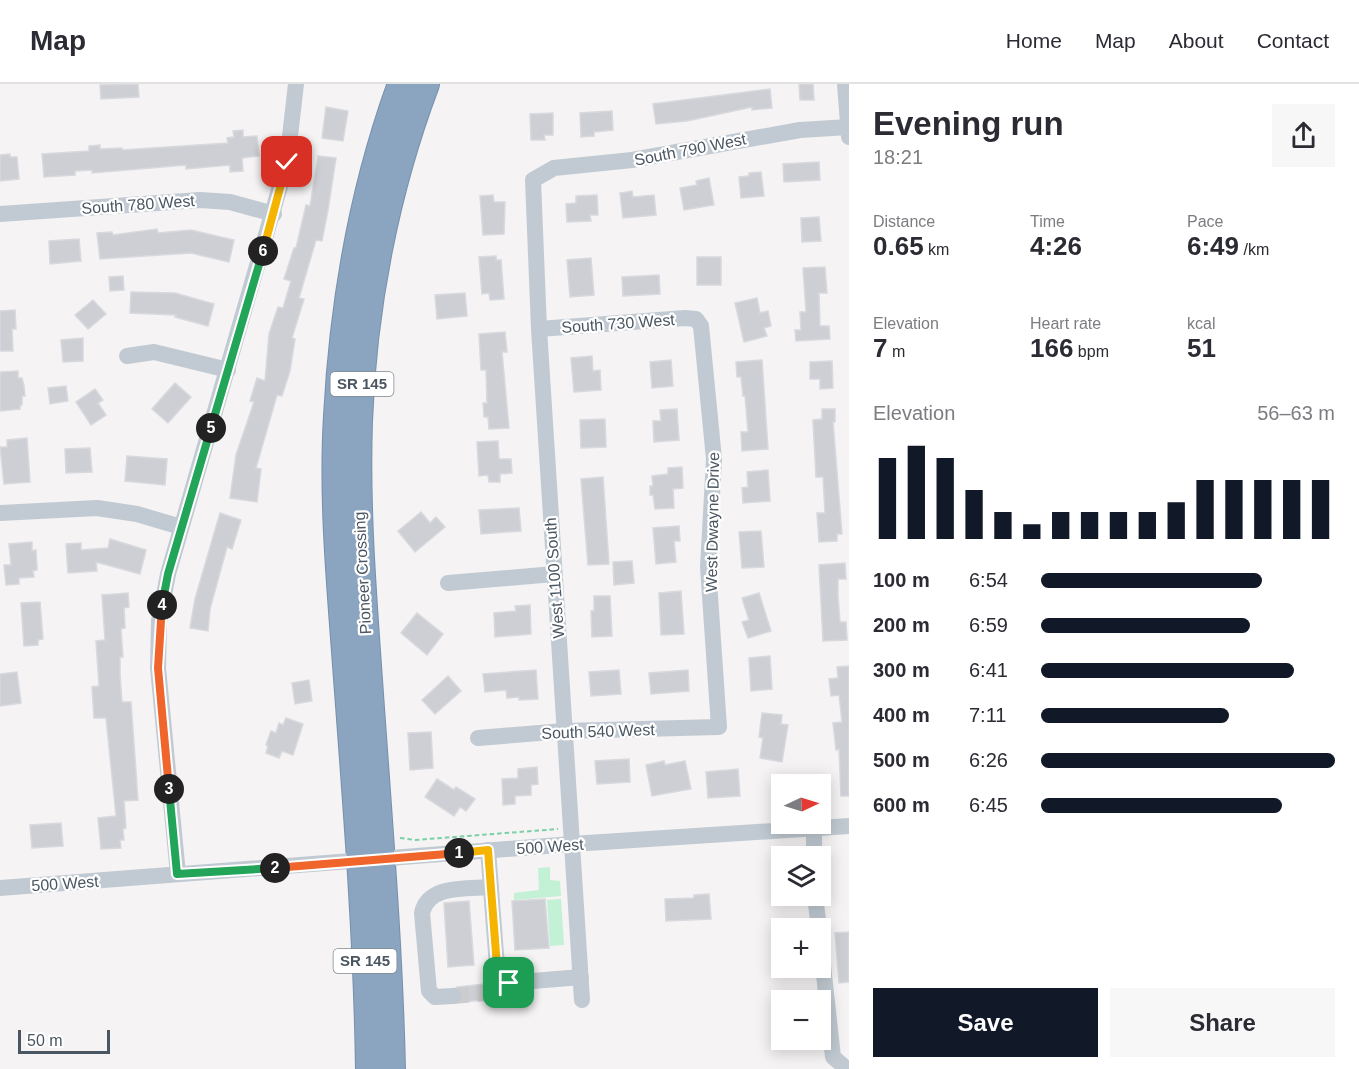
<!DOCTYPE html>
<html lang="en">
<head>
<meta charset="utf-8">
<style>
  body { margin:0; font-family:Helvetica,sans-serif; background:#f7f7f7; color:#2b2b33; height:100vh; display:flex; flex-direction:column; font-size:22px; white-space:nowrap }
  * { box-sizing:border-box; margin:0 }
  p { font-size:20px; color:#7c7c81 }
  .icon { flex:none; width:33px; height:33px; fill:none; stroke:currentColor; stroke-width:2; stroke-linecap:round; stroke-linejoin:round }
  .map { position:relative; flex:1; overflow:hidden }
  .side { display:flex; flex-direction:column; background:#fff; width:510px }
  .side>* { flex:none }
  .needle { width:39px; rotate:86deg }
  .buttons { position:absolute; left:771px; top:690px; display:grid; gap:12px }
  .buttons a { display:grid; place-items:center; width:60px; height:60px; border-radius:0px; background:#fff; box-shadow:0 3px 15px #0003; font-size:30px }
  .scale { position:absolute; left:18px; bottom:15px; width:92px; box-sizing:border-box; padding-left:6px; border:3px solid #4a5661; border-top:0; font-size:16px; line-height:21px; white-space:nowrap; color:#4a5661; -webkit-text-stroke:4px #fff; paint-order:stroke }
  .pin { position:absolute; display:grid; place-items:center; width:51px; height:51px; color:#fff; margin:-26px; border-radius:12px; box-shadow:0 3px 9px #0006 }
  .km { position:absolute; width:30px; height:30px; margin:-15px; border-radius:50%; background:#222; color:#fff; font-size:16px; line-height:30px; text-align:center }
  .round { display:grid; place-items:center; flex:none; width:63px; height:63px; border-radius:0px; background:#f7f7f7 }
  .overview { display:flex; align-items:center; justify-content:space-between; height:102px; padding:0 24px }
  h1 { font-size:33px; font-weight:700; line-height:45px }
  .stats { display:grid; grid-template-columns:repeat(3,1fr); gap:9px; height:102px; padding:6px 24px }
  .stats div { display:grid; align-content:center }
  .stats b { font-size:26px; font-weight:700 }
  .stats small { font-size:16px; font-weight:400 }
  .stats p { font-size:16px }
  .chart { height:168px; padding:12px 24px }
  .chart p { display:flex; justify-content:space-between }
  .chart svg { width:100%; height:108px; margin-top:6px; stroke:#111827; stroke-width:6 }
  .button { display:flex; gap:12px; margin-top:auto; padding:12px 24px }
  .button a { flex:1; height:69px; border-radius:0px; background:#111827; color:#fff; font-size:24px; font-weight:700; line-height:69px; text-align:center }
  .button a+a { background:#f7f7f7; color:#2b2b33 }
  ul { padding:0 24px; list-style:none; font-size:20px }
  li { display:grid; grid-template-columns:96px 72px 1fr; align-items:center; height:45px }
  li i { height:15px; border-radius:8px; background:#111827 }
  header { display:flex; align-items:center; gap:36px; box-sizing:border-box; height:84px; padding:0 30px; background:#fff; border-bottom:2px solid #e1e1e2 }
  header strong { font-size:28px }
  nav { display:flex; gap:33px; margin-inline-start:auto; font-size:21px }
  main { display:flex; flex:1; min-height:0 }
  .map>svg:first-child { display:block }
  .green { fill:#c3f1d5 }
  .building { fill:#cdcfd5; stroke:#d7d9de; stroke-width:1.5 }
  .lines { fill:none; stroke-linecap:round; stroke-linejoin:round }
  .minor-tunnel { stroke:#caccce; stroke-width:16; stroke-dasharray:16 8; stroke-linecap:butt }
  .highway-casing { stroke:#7690ad; stroke-width:28 }
  .path { stroke:#7ad0a6; stroke-width:2; stroke-dasharray:4.5 3; stroke-linecap:butt }
  .minor { stroke:#c1cad2; stroke-width:16 }
  .highway { stroke:#8ba5c1; stroke-width:26 }
  .split-1-casing { stroke:#fff; stroke-width:12 }
  .split-2-casing { stroke:#fff; stroke-width:12 }
  .split-3-casing { stroke:#fff; stroke-width:12 }
  .split-4-casing { stroke:#fff; stroke-width:12 }
  .split-5-casing { stroke:#fff; stroke-width:12 }
  .split-6-casing { stroke:#fff; stroke-width:12 }
  .split-7-casing { stroke:#fff; stroke-width:12 }
  .split-1 { stroke:#f5b400; stroke-width:8 }
  .split-2 { stroke:#f0652b; stroke-width:8 }
  .split-3 { stroke:#22a559; stroke-width:8 }
  .split-4 { stroke:#f0652b; stroke-width:8 }
  .split-5 { stroke:#22a559; stroke-width:8 }
  .split-6 { stroke:#22a559; stroke-width:8 }
  .split-7 { stroke:#f5b400; stroke-width:8 }
  .labels { text-anchor:middle; stroke-width:4.5; stroke-linejoin:round; paint-order:stroke }
  .shield { fill:#fff; stroke:#808990; stroke-width:1.5 }
  .shield-label { font-size:15px; font-weight:bold; fill:#4a5661 }
  .street-label { font-size:16px; fill:#4a5661; stroke:#fff }
</style>
</head>
<body>
<header>
<strong>Map</strong>
<nav><a>Home</a><a>Map</a><a>About</a><a>Contact</a></nav>
</header>
<main>
<div class="map">
<svg width="849" height="985" viewBox="0 0 849 985">
  <rect width="100%" height="100%" fill="#f5f3f3"/>
  <g class="green">
    <polygon points="550,783 550,796 560,797 561,812 514,816 514,809 539,806 538,784"/>
    <polygon points="561,815 564,861 550,862 547,816"/>
  </g>
  <g class="building">
    <polygon points="138,0 139,13 101,15 100,1"/>
    <polygon points="799,0 813,0 814,16 800,16"/>
    <polygon points="770,5 772,24 752,26 752,23 687,37 656,40 653,20"/>
    <polygon points="326,23 348,27 343,57 322,54"/>
    <polygon points="612,27 613,46 594,48 594,52 581,53 580,29"/>
    <polygon points="553,29 553,51 544,51 545,56 531,56 530,30"/>
    <polygon points="243,46 243,53 257,52 259,72 242,74 243,87 230,88 230,81 186,85 186,81 92,89 92,86 75,87 75,91 44,93 42,70 89,67 89,62 100,61 100,65 122,64 122,66 228,59 227,54 234,53 233,47"/>
    <polygon points="10,70 10,73 17,73 19,95 0,97 0,71"/>
    <polygon points="318,72 336,74 328,126 322,157 316,156 299,214 304,215 292,254 295,255 290,287 282,312 277,311 256,384 261,385 257,418 230,414 236,371 254,318 250,317 257,294 265,297 269,250 278,223 283,224 291,197 284,195 294,164 296,164 306,121 310,122"/>
    <polygon points="819,78 820,96 784,98 783,80"/>
    <polygon points="761,88 764,112 741,114 739,93 749,92 749,89"/>
    <polygon points="709,94 714,121 684,126 680,104 697,101 696,97"/>
    <polygon points="632,107 633,113 654,111 656,131 623,134 620,109"/>
    <polygon points="493,111 494,118 505,118 504,150 483,151 480,112"/>
    <polygon points="597,111 598,131 590,131 591,137 567,138 566,120 576,119 576,112"/>
    <polygon points="819,133 821,157 802,158 801,134"/>
    <polygon points="157,145 158,149 191,146 234,156 229,178 191,169 100,175 97,149 112,148 113,151"/>
    <polygon points="79,155 81,177 50,180 49,157"/>
    <polygon points="496,172 496,176 501,176 504,215 490,216 489,209 482,210 479,173"/>
    <rect x="697" y="173" width="24" height="28"/>
    <polygon points="591,174 594,211 570,213 567,176"/>
    <polygon points="825,183 827,209 819,209 820,242 829,242 830,255 796,257 795,246 801,246 800,228 806,228 803,184"/>
    <polygon points="659,191 660,210 623,212 622,193"/>
    <polygon points="123,192 124,206 110,207 109,193"/>
    <polygon points="131,208 175,209 214,220 208,242 175,233 176,231 130,229"/>
    <polygon points="465,209 467,232 437,235 435,211"/>
    <polygon points="757,214 760,229 768,227 771,242 764,244 767,252 744,258 735,219"/>
    <polygon points="93,216 106,230 88,245 75,231"/>
    <polygon points="15,226 16,245 12,245 13,267 0,267 0,227"/>
    <polygon points="505,248 507,268 502,268 509,344 489,345 488,333 484,333 483,319 487,319 486,286 481,286 479,250"/>
    <polygon points="83,254 83,277 63,278 61,256"/>
    <polygon points="592,272 593,287 600,286 601,306 574,308 571,274"/>
    <polygon points="671,276 673,302 652,304 650,278"/>
    <polygon points="762,276 768,365 742,367 741,348 748,348 745,312 743,312 741,293 737,293 736,278"/>
    <polygon points="832,277 833,304 820,305 820,295 810,295 810,278"/>
    <polygon points="18,287 18,294 22,294 24,302 25,312 22,312 22,321 20,321 20,325 0,327 0,288"/>
    <polygon points="175,299 191,313 168,339 152,325"/>
    <polygon points="66,302 68,317 50,320 48,304"/>
    <polygon points="95,305 103,316 98,319 106,331 91,341 76,318"/>
    <polygon points="677,325 679,356 654,358 653,337 661,337 660,326"/>
    <polygon points="822,325 835,325 835,338 833,338 842,450 837,450 837,457 819,458 817,429 825,429 823,393 816,393 813,336 822,335"/>
    <polygon points="605,335 606,363 581,364 580,336"/>
    <polygon points="27,354 30,398 4,400 0,363 7,363 7,356"/>
    <polygon points="498,357 499,375 511,375 512,389 500,390 500,398 489,398 488,391 479,392 477,358"/>
    <polygon points="90,364 92,388 66,389 65,365"/>
    <polygon points="127,372 167,375 165,401 125,397"/>
    <polygon points="682,383 683,404 673,405 674,424 655,425 653,411 650,411 650,402 653,402 652,392 668,390 668,384"/>
    <polygon points="768,386 770,417 743,419 742,404 748,403 747,388"/>
    <polygon points="603,393 609,480 588,481 581,395"/>
    <polygon points="519,424 521,447 481,450 479,426"/>
    <polygon points="421,428 430,439 436,433 445,443 415,468 398,447"/>
    <polygon points="220,429 241,436 232,465 227,463 210,525 208,547 190,544 195,515"/>
    <polygon points="679,442 680,457 674,457 676,478 656,480 653,444"/>
    <polygon points="761,447 764,483 742,484 739,448"/>
    <polygon points="110,455 146,466 140,490 96,478 97,487 68,489 66,460 81,459 81,466 108,464"/>
    <polygon points="32,458 32,467 36,466 37,483 37,486 33,487 34,493 19,494 19,500 6,501 4,481 11,481 9,460"/>
    <polygon points="632,477 634,499 614,501 613,478"/>
    <polygon points="845,479 846,495 838,495 838,512 840,538 846,538 847,556 823,557 819,481"/>
    <polygon points="681,507 684,550 661,551 659,509"/>
    <polygon points="128,509 129,523 124,524 125,544 121,545 123,573 120,573 120,591 122,618 131,618 138,716 124,717 126,744 123,745 124,756 120,756 121,764 101,765 98,734 116,732 106,634 94,634 92,603 99,602 96,557 105,556 102,511"/>
    <polygon points="759,509 771,547 748,554 742,538 749,536 742,514"/>
    <polygon points="594,512 610,512 612,552 592,553 591,527 594,527"/>
    <polygon points="40,518 43,555 38,556 38,561 24,562 21,519"/>
    <polygon points="530,521 531,550 495,553 494,529 516,527 515,522"/>
    <polygon points="417,529 443,550 427,571 401,549"/>
    <polygon points="770,572 772,605 751,607 749,574"/>
    <polygon points="849,582 849,712 841,712 839,665 836,666 833,639 842,638 839,611 831,612 829,595 838,594 837,583"/>
    <polygon points="536,586 538,615 519,616 519,613 507,614 506,606 485,608 483,590"/>
    <polygon points="619,586 621,610 591,612 589,588"/>
    <polygon points="688,586 689,607 651,610 649,589"/>
    <polygon points="17,588 21,619 0,622 0,590"/>
    <polygon points="448,592 461,607 435,630 422,616"/>
    <polygon points="309,596 312,617 295,620 292,599"/>
    <polygon points="762,629 782,631 781,640 788,641 782,678 760,674 763,654 759,653"/>
    <polygon points="286,634 303,640 293,671 282,667 279,674 266,669 268,662 266,661 271,647 276,649 279,639 283,641"/>
    <polygon points="431,648 433,684 410,686 408,649"/>
    <polygon points="629,675 630,698 597,700 595,677"/>
    <polygon points="664,677 665,681 685,677 691,705 652,712 646,681"/>
    <polygon points="537,683 538,700 531,701 531,711 515,712 515,720 503,721 502,695 518,694 518,685"/>
    <polygon points="738,685 740,712 708,714 706,688"/>
    <polygon points="437,695 454,706 456,703 475,715 466,727 460,723 454,732 425,713"/>
    <polygon points="61,739 63,762 32,764 30,741"/>
    <polygon points="709,810 711,835 666,837 665,815 694,814 694,811"/>
    <polygon points="545,815 549,864 515,866 512,817"/>
    <polygon points="469,817 474,881 448,883 444,819"/>
    <polygon points="849,848 849,898 839,899 835,849"/>
    <polygon points="484,900 485,916 461,918 463,911 457,903"/>
  </g>
  <g class="lines">
    <polyline class="minor-tunnel" points="453,912 485,909"/>
    <g class="highway-casing">
      <g id="highway">
        <path d="M369,985C367,850 356,716 346,581C340,498 332,415 337,332C343,219 362,107 401,0"/>
        <path d="M392,985C389,855 378,726 369,596C363,510 356,424 359,337C363,223 386,106 426,0"/>
      </g>
    </g>
    <polyline class="path" points="400,754 415,756 558,745"/>
    <g class="minor">
      <polyline points="845,0 849,53"/>
      <polyline points="0,130 200,116 230,118 274,130"/>
      <polyline points="127,272 154,268 228,286"/>
      <polyline points="0,429 97,424 137,430 181,443"/>
      <polyline points="448,499 554,490"/>
      <polyline points="478,654 564,647 719,643 708,483 714,375 701,242 696,235 685,234 539,245"/>
      <polyline points="814,745 814,772"/>
      <polyline points="488,766 499,908 509,899 581,893"/>
      <polyline points="178,790 158,584 159,537 168,490 287,78 296,0"/>
      <polyline points="0,804 572,760 849,742"/>
      <polyline points="815,812 819,844"/>
      <polyline points="820,854 833,973 847,985"/>
      <path d="M453,912L435,913L429,907L422,829C428,800 468,805 491,803"/>
      <polyline points="582,916 539,245 533,96 554,84 632,76 800,46 849,43"/>
    </g>
    <use href="#highway" class="highway"/>
  </g>
  <g class="lines">
    <g class="split-1-casing">
      <polyline id="split-1" points="459,769 488,766 499,908 509,899"/>
    </g>
    <g class="split-2-casing">
      <polyline id="split-2" points="275,784 459,769"/>
    </g>
    <g class="split-3-casing">
      <polyline id="split-3" points="169,705 177,790 275,784"/>
    </g>
    <g class="split-4-casing">
      <polyline id="split-4" points="162,521 158,584 169,705"/>
    </g>
    <g class="split-5-casing">
      <polyline id="split-5" points="162,521 168,490 211,344"/>
    </g>
    <g class="split-6-casing">
      <polyline id="split-6" points="211,344 263,167"/>
    </g>
    <g class="split-7-casing">
      <polyline id="split-7" points="263,167 287,78"/>
    </g>
    <use href="#split-1" class="split-1"/>
    <use href="#split-2" class="split-2"/>
    <use href="#split-3" class="split-3"/>
    <use href="#split-4" class="split-4"/>
    <use href="#split-5" class="split-5"/>
    <use href="#split-6" class="split-6"/>
    <use href="#split-7" class="split-7"/>
  </g>
  <g class="labels">
    <g class="shield">
      <rect x="330.5" y="288" width="63" height="24" rx="4.5"/>
      <rect x="333.5" y="865" width="63" height="24" rx="4.5"/>
    </g>
    <g class="shield-label">
      <text x="362" y="305">SR 145</text>
      <text x="365" y="882">SR 145</text>
    </g>
    <g class="street-label">
      <text transform="translate(690 65) rotate(-11)" y="6">South 790 West</text>
      <text transform="translate(138 120) rotate(-4)" y="6">South 780 West</text>
      <text transform="translate(618 239) rotate(-4)" y="6">South 730 West</text>
      <text transform="translate(712 438) rotate(-89)" y="6">West Dwayne Drive</text>
      <text transform="translate(362 489) rotate(-93)" y="6">Pioneer Crossing</text>
      <text transform="translate(554 494) rotate(-94)" y="6">West 1100 South</text>
      <text transform="translate(598 647) rotate(-2)" y="6">South 540 West</text>
      <text transform="translate(550 762) rotate(-4)" y="6">500 West</text>
      <text transform="translate(65 799) rotate(-4)" y="6">500 West</text>
    </g>
  </g>
</svg>
<div class="buttons">
<a><svg class="needle" viewBox="-14 -14 28 28"><path d="M0-13l5 13h-10z" fill="#e53935"/><path d="M0 13l5-13h-10z" fill="#7c7c81"/></svg></a>
<a><svg class="icon" aria-label="layers" viewBox="0 0 24 24"><path d="M12 4l9 5-9 5-9-5zM3 14l9 5 9-5"/></svg></a>
<a>+</a>
<a>−</a>
</div>
<div class="scale">50 m</div>
<div class="pin" style="left:509px;top:899px;background:#1e9e55"><svg class="icon" aria-label="arrive" viewBox="0 0 24 24"><path d="M6 21V4h12l-3 4 3 4H6"/></svg></div>
<div class="pin" style="left:287px;top:78px;background:#d93025"><svg class="icon" aria-label="check" viewBox="0 0 24 24"><path d="M5 12l5 5 9-10"/></svg></div>
<b class="km" style="left:459px;top:769px">1</b>
<b class="km" style="left:275px;top:784px">2</b>
<b class="km" style="left:169px;top:705px">3</b>
<b class="km" style="left:162px;top:521px">4</b>
<b class="km" style="left:211px;top:344px">5</b>
<b class="km" style="left:263px;top:167px">6</b>
</div>
<section class="side">
<div class="overview"><div><h1>Evening run</h1><p>18:21</p></div><a class="round"><svg class="icon" aria-label="share" viewBox="0 0 24 24"><path d="M12 15V3M7 8l5-5 5 5M5 13v7h14v-7"/></svg></a></div>
<div class="stats">
<div><p>Distance</p><b>0.65<small> km</small></b></div>
<div><p>Time</p><b>4:26</b></div>
<div><p>Pace</p><b>6:49<small> /km</small></b></div>
</div>
<div class="stats">
<div><p>Elevation</p><b>7<small> m</small></b></div>
<div><p>Heart rate</p><b>166<small> bpm</small></b></div>
<div><p>kcal</p><b>51</b></div>
</div>
<div class="chart"><p><span>Elevation</span>56–63 m</p>
<svg viewBox="0 0 160 44" preserveAspectRatio="none"><path d="M5 44V11M15 44V6M25 44V11M35 44V24M45 44V33M55 44V38M65 44V33M75 44V33M85 44V33M95 44V33M105 44V29M115 44V20M125 44V20M135 44V20M145 44V20M155 44V20"/></svg>
</div>
<ul>
<li><b>100 m</b>6:54<i style="width:75%"></i></li>
<li><b>200 m</b>6:59<i style="width:71%"></i></li>
<li><b>300 m</b>6:41<i style="width:86%"></i></li>
<li><b>400 m</b>7:11<i style="width:64%"></i></li>
<li><b>500 m</b>6:26<i style="width:100%"></i></li>
<li><b>600 m</b>6:45<i style="width:82%"></i></li>
</ul>
<div class="button"><a>Save</a><a>Share</a></div>
</section>
</main>
</body>
</html>
